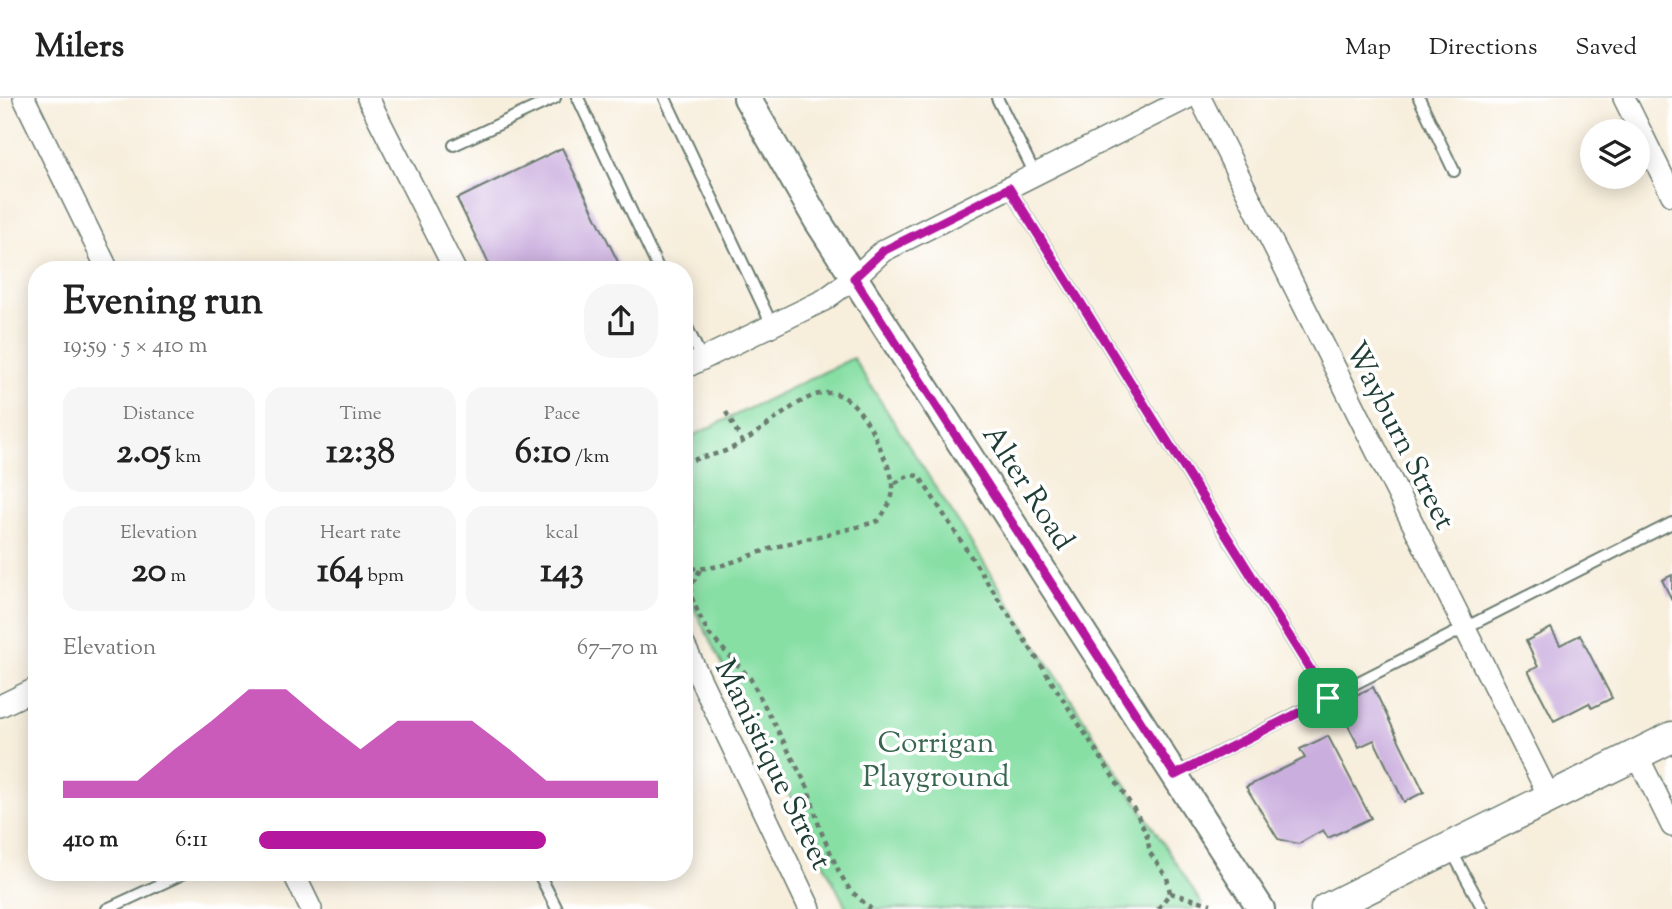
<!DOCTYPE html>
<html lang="en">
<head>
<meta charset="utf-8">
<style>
  body { margin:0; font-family:"Sorts Mill Goudy",serif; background:#f6f6f6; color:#222; height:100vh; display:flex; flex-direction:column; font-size:26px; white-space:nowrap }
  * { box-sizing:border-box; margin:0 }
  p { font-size:23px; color:#767676 }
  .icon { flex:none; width:38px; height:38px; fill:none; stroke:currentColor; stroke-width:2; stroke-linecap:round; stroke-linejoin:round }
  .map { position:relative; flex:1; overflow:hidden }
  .sheet { position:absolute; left:28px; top:163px; width:665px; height:620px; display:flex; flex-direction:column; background:#fff; border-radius:28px; box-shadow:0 4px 18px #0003 }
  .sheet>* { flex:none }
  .tools { position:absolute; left:1580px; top:21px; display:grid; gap:14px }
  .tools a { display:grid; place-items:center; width:70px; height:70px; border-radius:50%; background:#fff; box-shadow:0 4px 18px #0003; font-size:35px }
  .pin { position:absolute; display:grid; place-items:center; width:60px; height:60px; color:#fff; margin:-30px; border-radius:14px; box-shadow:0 4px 10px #0006 }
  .round { display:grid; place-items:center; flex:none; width:74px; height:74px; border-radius:28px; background:#f6f6f6 }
  .summary { display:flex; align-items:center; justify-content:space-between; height:119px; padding:0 35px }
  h1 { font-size:38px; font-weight:700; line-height:52px }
  .metrics { display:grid; grid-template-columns:repeat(3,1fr); gap:10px; height:119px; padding:7px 35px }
  .metrics div { display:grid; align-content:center; border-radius:18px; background:#f6f6f6; text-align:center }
  .metrics b { font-size:35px; font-weight:700 }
  .metrics small { font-size:19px; font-weight:400 }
  .metrics p { font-size:19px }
  .chart { height:196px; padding:14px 35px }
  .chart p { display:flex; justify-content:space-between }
  .chart svg { width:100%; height:126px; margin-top:7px; fill:#b5179e; opacity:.7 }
  ul { padding:0 35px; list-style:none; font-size:23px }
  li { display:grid; grid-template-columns:112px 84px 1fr; align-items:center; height:52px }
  li i { height:18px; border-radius:9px; background:#b5179e }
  header { display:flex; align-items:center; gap:42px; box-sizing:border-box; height:98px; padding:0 35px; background:#fff; border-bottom:2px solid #e0e0e0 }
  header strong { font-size:33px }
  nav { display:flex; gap:38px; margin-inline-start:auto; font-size:24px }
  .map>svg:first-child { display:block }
  .green { fill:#87dfa4; stroke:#538e6c; stroke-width:2 }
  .building { fill:#caaede }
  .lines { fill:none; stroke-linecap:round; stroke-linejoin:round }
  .service-casing { stroke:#6b7b6f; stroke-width:14 }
  .minor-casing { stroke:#6b7b6f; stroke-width:24 }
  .tertiary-casing { stroke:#6b7b6f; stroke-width:30 }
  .secondary-casing { stroke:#6b7b6f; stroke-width:33 }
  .path { stroke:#6b7b6f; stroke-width:4.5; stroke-dasharray:5 5; stroke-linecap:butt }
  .service { stroke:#fff; stroke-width:10 }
  .minor { stroke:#fff; stroke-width:21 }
  .tertiary { stroke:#fff; stroke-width:26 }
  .secondary { stroke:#fff; stroke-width:30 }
  .route-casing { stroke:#fff; stroke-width:14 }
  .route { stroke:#b5179e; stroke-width:9 }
  .labels { text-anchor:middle; stroke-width:7; stroke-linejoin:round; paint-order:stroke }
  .street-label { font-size:30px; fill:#1f3d34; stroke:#fff }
  .park-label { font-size:30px; fill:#396650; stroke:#fff }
</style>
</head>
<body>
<header>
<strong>Milers</strong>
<nav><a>Map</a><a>Directions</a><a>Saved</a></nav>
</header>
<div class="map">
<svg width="1672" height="811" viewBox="0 0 1672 811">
  <rect width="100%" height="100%" fill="#fff"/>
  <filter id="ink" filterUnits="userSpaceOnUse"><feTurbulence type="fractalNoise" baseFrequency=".0143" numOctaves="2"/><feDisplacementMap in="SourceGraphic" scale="14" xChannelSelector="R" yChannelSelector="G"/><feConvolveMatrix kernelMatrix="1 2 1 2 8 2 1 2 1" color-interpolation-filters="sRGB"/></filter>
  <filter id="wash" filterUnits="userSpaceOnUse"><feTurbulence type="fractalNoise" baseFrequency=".00686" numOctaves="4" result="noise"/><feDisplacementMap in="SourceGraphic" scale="28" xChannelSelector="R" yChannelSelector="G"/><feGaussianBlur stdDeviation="1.57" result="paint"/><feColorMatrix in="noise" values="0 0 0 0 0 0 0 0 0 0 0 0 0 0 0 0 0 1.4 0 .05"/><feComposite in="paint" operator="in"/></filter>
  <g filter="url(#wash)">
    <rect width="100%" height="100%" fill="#f7eedc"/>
    <polygon class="green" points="853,260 1202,806 1191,811 847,811 684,491 684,342"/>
    <g id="blocks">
      <g class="building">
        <polygon points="562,50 622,172 492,172 457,101"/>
        <polygon points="1672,477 1672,502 1662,482"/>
        <polygon points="1551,530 1560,547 1580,537 1612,600 1592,610 1589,605 1554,623 1528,573 1538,569 1526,543"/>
        <polygon points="1373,589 1424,694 1404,704 1374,642 1359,649 1337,606"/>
        <polygon points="1328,638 1371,720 1328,740 1323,732 1298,746 1278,741 1246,689 1305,660 1300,651"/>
      </g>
    </g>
  </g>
  <g filter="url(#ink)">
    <use href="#blocks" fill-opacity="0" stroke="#6b7b6f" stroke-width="2"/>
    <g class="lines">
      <g class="service-casing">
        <g id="service">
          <polyline points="578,0 659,172"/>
          <polyline points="665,0 772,227"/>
          <polyline points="997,0 1035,76"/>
          <polyline points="1419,0 1454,73"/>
          <polyline points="454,47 555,0"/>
          <polyline points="1009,90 1328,600"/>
          <polyline points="684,223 702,261"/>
          <polyline points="1175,677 1672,425"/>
          <polyline points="1451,752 1483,811"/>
          <polyline points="538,774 557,811"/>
          <polyline points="107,811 187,774"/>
        </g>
      </g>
      <g class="minor-casing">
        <g id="minor">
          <polyline points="24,0 108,172"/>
          <polyline points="368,0 455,172"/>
          <polyline points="1200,0 1550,700"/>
          <polyline points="1624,0 1672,97"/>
          <polyline points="684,270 824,202 854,180 883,153 1187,0"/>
          <polyline points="684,547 810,811"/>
          <polyline points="0,608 37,590"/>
          <polyline points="1637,657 1672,728"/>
          <polyline points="293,774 311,811"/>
        </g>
      </g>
      <g class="tertiary-casing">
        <polyline id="tertiary" points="747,0 817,122 1261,811"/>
      </g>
      <g class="secondary-casing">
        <polyline id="secondary" points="1326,811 1672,639"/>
      </g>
      <g class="path">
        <polyline points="726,314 742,343"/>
        <path d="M684,366C698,358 716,358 730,351C797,316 835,243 882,354C895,385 900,394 878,423C843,434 807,439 773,450C742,459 717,475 684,469"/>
        <polyline points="895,385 910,377 919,378 1137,716 1147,738 1150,755 1167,779 1170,795 1158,811"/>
        <polyline points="700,472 691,488 691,498 700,519 709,536 750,580 808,690 820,731 839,774 850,792 871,811"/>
        <polyline points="1170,795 1211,806"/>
      </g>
      <use href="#service" class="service"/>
      <use href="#minor" class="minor"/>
      <use href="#tertiary" class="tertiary"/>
      <use href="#secondary" class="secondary"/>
    </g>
  </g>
  <g class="lines" filter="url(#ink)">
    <g class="route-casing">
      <polygon id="route" points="1009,90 1328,600 1175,677 854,180 883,153"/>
    </g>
    <use href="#route" class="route"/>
  </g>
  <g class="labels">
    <g class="street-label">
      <text transform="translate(1401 337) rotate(63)" y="10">Wayburn Street</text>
      <text transform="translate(1029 389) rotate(57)" y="10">Alter Road</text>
      <text transform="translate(774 666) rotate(64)" y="10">Manistique Street</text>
    </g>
    <g class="park-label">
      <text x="936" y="654">Corrigan<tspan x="936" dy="34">Playground</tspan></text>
    </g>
  </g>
</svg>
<div class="tools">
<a><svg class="icon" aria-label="layers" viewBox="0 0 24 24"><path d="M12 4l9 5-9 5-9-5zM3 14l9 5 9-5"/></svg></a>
</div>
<div class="pin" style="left:1328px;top:600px;background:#1e9e55"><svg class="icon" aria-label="arrive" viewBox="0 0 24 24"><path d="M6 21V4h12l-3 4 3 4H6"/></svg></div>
<section class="sheet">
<div class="summary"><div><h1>Evening run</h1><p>19:59 · 5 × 410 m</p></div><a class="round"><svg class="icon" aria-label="share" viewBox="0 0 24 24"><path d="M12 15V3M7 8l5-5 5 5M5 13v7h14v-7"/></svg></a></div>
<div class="metrics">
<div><p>Distance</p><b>2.05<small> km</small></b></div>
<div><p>Time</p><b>12:38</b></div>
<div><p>Pace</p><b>6:10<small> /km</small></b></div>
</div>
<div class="metrics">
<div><p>Elevation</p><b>20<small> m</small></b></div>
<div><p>Heart rate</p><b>164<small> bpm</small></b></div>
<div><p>kcal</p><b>143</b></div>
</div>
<div class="chart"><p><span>Elevation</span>67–70 m</p>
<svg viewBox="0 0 160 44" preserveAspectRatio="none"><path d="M0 44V38L10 38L20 38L30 27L40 17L50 6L60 6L70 17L80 27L90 17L100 17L110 17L120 27L130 38L140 38L150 38L160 38V44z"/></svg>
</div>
<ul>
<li><b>410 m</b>6:11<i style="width:72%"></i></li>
</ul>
</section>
</div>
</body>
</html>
